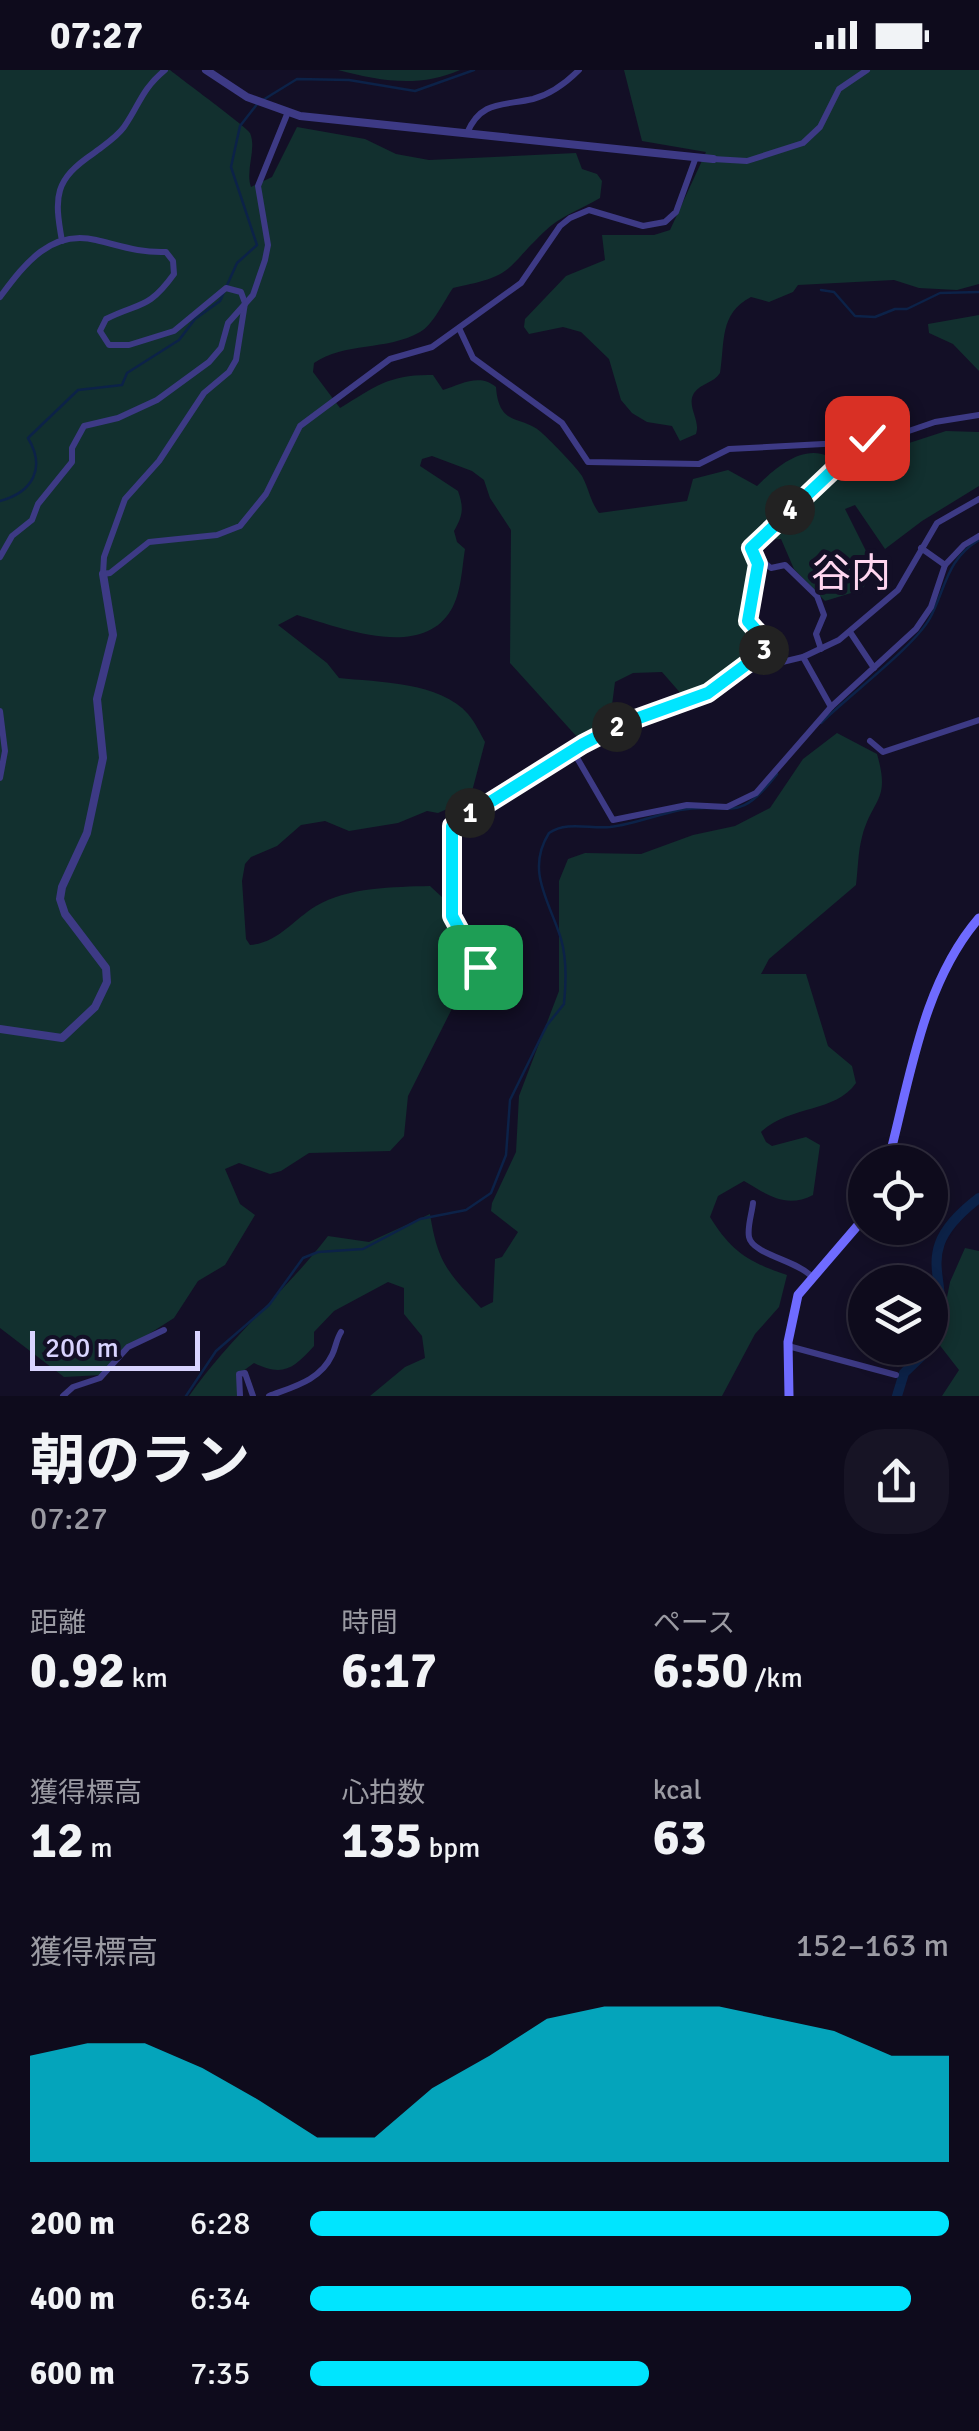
<!DOCTYPE html>
<html lang="ja">
<head>
<meta charset="utf-8">
<style>
  body { margin:0; font-family:Signika,"Noto Sans JP",sans-serif; background:#171425; color:#f1f3f6; height:100vh; display:flex; flex-direction:column; font-size:38px; white-space:nowrap }
  * { box-sizing:border-box; margin:0 }
  p { font-size:32px; color:#9b9ba3 }
  .icon { flex:none; width:55px; height:55px; fill:none; stroke:currentColor; stroke-width:2; stroke-linecap:round; stroke-linejoin:round }
  .map { position:relative; height:1326px; overflow:hidden }
  .sheet { display:flex; flex-direction:column; background:#0e0b1c; flex:1 }
  .sheet>* { flex:none }
  .controls { position:absolute; left:848px; top:1075px; display:grid; gap:20px }
  .controls a { display:grid; place-items:center; width:100px; height:100px; border-radius:50%; background:#0e0b1c; box-shadow:0 5px 15px #0003,0 0 0 2px #2e2b3b; font-size:50px }
  .scale { position:absolute; left:30px; bottom:25px; width:170px; box-sizing:border-box; padding-left:10px; border:5px solid #d9d4ff; border-top:0; font-size:28px; line-height:35px; white-space:nowrap; color:#d9d4ff; -webkit-text-stroke:8px #130f26; paint-order:stroke }
  .pin { position:absolute; display:grid; place-items:center; width:85px; height:85px; color:#fff; margin:-42px; border-radius:20px; box-shadow:0 5px 15px #0006 }
  .km { position:absolute; width:50px; height:50px; margin:-25px; border-radius:50%; background:#222; color:#fff; font-size:28px; line-height:50px; text-align:center }
  .round { display:grid; place-items:center; flex:none; width:105px; height:105px; border-radius:40px; background:#171425 }
  .head { display:flex; align-items:center; justify-content:space-between; height:170px; padding:0 30px }
  h1 { font-size:55px; font-weight:700; line-height:75px }
  .figures { display:grid; grid-template-columns:repeat(3,1fr); gap:15px; height:170px; padding:10px 30px }
  .figures div { display:grid; align-content:center }
  .figures b { font-size:50px; font-weight:700 }
  .figures small { font-size:28px; font-weight:400 }
  .figures p { font-size:28px }
  .chart { height:280px; padding:20px 30px }
  .chart p { display:flex; justify-content:space-between }
  .chart svg { width:100%; height:180px; margin-top:10px; fill:#00e5ff; opacity:.7 }
  ul { padding:0 30px; list-style:none; font-size:32px }
  li { display:grid; grid-template-columns:160px 120px 1fr; align-items:center; height:75px }
  li i { height:25px; border-radius:12px; background:#00e5ff }
  .status { display:flex; justify-content:space-between; align-items:center; height:70px; padding:0 50px; background:#0e0b1c; direction:ltr }
  .status svg { height:28px; fill:currentColor }
  .map>svg:first-child { display:block }
  .green { fill:#12302f }
  .lines { fill:none; stroke-linecap:round; stroke-linejoin:round }
  .stream { stroke:#0c2248; stroke-width:2.5 }
  .river { stroke:#0c2248; stroke-width:10 }
  .minor { stroke:#3d3a85; stroke-width:6 }
  .tertiary { stroke:#3d3a85; stroke-width:8 }
  .secondary { stroke:#6f6bff; stroke-width:9 }
  .route-casing { stroke:#fff; stroke-width:20 }
  .route { stroke:#00e5ff; stroke-width:12 }
  .labels { text-anchor:middle; stroke-width:10; stroke-linejoin:round; paint-order:stroke }
  .quarter-label { font-size:40px; fill:#ffd6f0; stroke:#130f26 }
</style>
</head>
<body>
<div class="status"><b>07:27</b><svg viewBox="0 0 49 12"><path d="M0 12V9h3v3zM5 12V6h3v6zM10 12V3h3v9zM15 12V0h3v12zM26 1h20v11H26zM47 4h2v5h-2z"/></svg></div>
<div class="map">
<svg width="979" height="1326" viewBox="0 0 979 1326">
  <rect width="100%" height="100%" fill="#130f26"/>
  <g class="green">
    <path d="M0,0H170C181,9 248,58 250,63C257,79 245,100 251,117L272,107L297,57L365,69L396,84L429,90L576,83L582,99L597,104L602,111L600,128C583,138 559,147 545,161C502,202 516,205 453,218C444,231 433,255 420,262C387,281 344,272 314,293L313,302L340,338C376,316 390,304 433,305L443,320C461,314 480,303 496,317C499,359 523,344 543,364C551,371 578,399 582,406C589,419 590,431 599,443L687,431L693,409L728,400L757,416C775,398 803,373 830,387L890,372L906,374L946,361L979,362V416L922,451L885,479L855,435L845,439L870,489L873,506L861,520L825,531L794,499L781,469H766L755,479L759,513L750,555L755,576C735,599 714,619 683,626L662,602L633,603L615,612L609,658L578,668L510,593L511,460L490,428L484,410L472,401L432,386L422,389L420,396L458,421C464,438 463,445 454,461L457,472L465,479C462,498 461,524 451,540C421,591 339,557 297,545L278,555L327,593L339,608C377,612 441,612 468,644C475,652 480,663 485,672L470,729L438,743L427,741L398,753L349,761L325,751L301,755L277,776L251,787L245,794L242,811L246,869L250,875C278,873 293,850 316,836C348,817 394,817 430,816L443,828L447,847L472,899L408,1026L404,1066L390,1081L309,1083L281,1101L270,1104L239,1093L225,1099L240,1134L255,1145L225,1195L198,1211L174,1248L127,1278L102,1305L64,1307L0,1258Z"/>
    <path d="M338,0H460C419,18 380,11 338,0Z"/>
    <path d="M624,0H979V214L957,220L919,218L894,210L798,215L793,222L769,232L751,227C719,243 725,273 720,303C714,313 701,313 694,323C686,336 701,350 696,364L680,371L672,356L647,352L632,343L621,330L609,289L581,262L563,257L529,264L524,257L525,249L566,206L605,190L602,165H654L670,160L706,82L642,71Z"/>
    <polygon points="979,245 979,301 953,274 929,263 928,254"/>
    <path d="M837,663L877,684C891,732 872,728 862,767C858,782 858,799 856,815L769,889L761,904H806L828,976L852,996L856,1013C835,1043 790,1035 761,1062L766,1072L772,1076L806,1067L820,1075L813,1125C786,1139 768,1125 744,1111L718,1126L710,1147C731,1181 748,1192 787,1205L779,1237L755,1264L722,1326H370L405,1297L425,1288L422,1266L404,1244V1218L388,1212L334,1241L314,1262V1276C293,1299 283,1307 254,1293L239,1304L243,1326H189C230,1267 285,1222 328,1166L369,1172L430,1144C438,1194 448,1202 481,1238L493,1232L495,1189L502,1187L518,1162L491,1141L492,1133L516,1082L519,1026L559,921V811L568,789L585,783L641,784L693,765L735,756L770,738L803,689Z"/>
    <polygon points="965,1178 979,1181 979,1326 942,1326 959,1300 938,1273 950,1212"/>
  </g>
  <g class="lines">
    <g class="stream">
      <polyline points="821,220 834,222 855,246 875,247 895,239 907,239 940,223 979,222"/>
      <path d="M0,431C33,422 46,398 28,368L78,320L122,315L127,303L179,270L195,249L220,231L237,193L257,175L231,97L240,56L258,33L297,9L349,10L415,21L474,0"/>
      <path d="M821,653C848,626 914,577 930,548C945,520 947,488 979,470"/>
      <path d="M186,1326L216,1281L269,1235L303,1188L318,1182L363,1179L420,1149L466,1140L491,1123L506,1085L510,1030L547,955L564,934C566,914 567,889 561,869C550,832 525,801 549,763C567,751 589,759 610,757C634,754 656,745 680,740C731,731 736,757 777,704"/>
    </g>
    <g class="river">
      <path d="M930,1277C963,1211 899,1189 979,1128"/>
      <polyline points="897,1326 904,1303 930,1278"/>
    </g>
    <g class="minor">
      <path d="M467,63C481,30 503,36 533,29C552,24 566,13 579,0"/>
      <polyline points="713,89 747,91 803,73 820,57 839,19 867,0"/>
      <path d="M62,171C54,126 54,110 94,83C104,75 116,68 124,57C140,34 141,20 165,0"/>
      <path d="M0,227C24,195 50,159 96,170C121,176 140,183 166,182L173,191L174,204C148,240 140,232 106,249L100,261L109,275H129L174,261L226,218L241,222L245,233L236,290L229,302L204,323L159,391L125,429L104,487L103,504L110,503L149,472L217,465L240,456L266,424L300,356L390,289L432,277L521,213L560,156L570,148L589,140L643,156L665,152L676,142L696,87"/>
      <polyline points="459,258 473,288 562,353 588,392 699,394 729,379 861,372"/>
      <polyline points="921,478 945,495 964,475 979,466"/>
      <polyline points="0,487 12,466 32,450 38,434 72,392 72,378 84,356 118,348 157,330 209,292 221,278 228,253 253,225 265,190 268,175 258,116 288,42"/>
      <polyline points="758,494 751,479 839,392 875,364 900,364 935,352 979,345"/>
      <polyline points="850,562 874,598"/>
      <polyline points="803,587 831,637"/>
      <polyline points="736,606 738,597 768,577 748,551 754,507 761,490 771,498 785,495 817,526 824,545 816,564 821,579"/>
      <polyline points="0,641 5,681 0,708"/>
      <polyline points="870,671 883,682 979,650"/>
      <polyline points="573,681 613,750 687,735 727,737 756,723 831,637 916,559 931,537 945,495"/>
      <path d="M480,897C444,839 448,822 452,756L457,751L622,654L677,636L749,600L803,587L839,570L898,520L937,453L979,429"/>
      <path d="M753,1133C752,1143 747,1157 749,1167C752,1184 798,1191 811,1206"/>
      <polyline points="788,1276 896,1305"/>
      <polyline points="63,1326 73,1317 100,1308 128,1277 164,1260"/>
      <polyline points="240,1326 239,1304 245,1303 253,1326"/>
      <path d="M269,1326C292,1317 320,1311 332,1285C336,1277 336,1270 341,1262"/>
    </g>
    <g class="tertiary">
      <polyline points="206,0 247,27 300,46 713,89"/>
      <polyline points="0,959 62,968 95,937 107,912 106,898 65,844 60,829 62,817 87,763 103,688 97,629 113,565 103,504"/>
    </g>
    <g class="secondary">
      <path d="M888,1092C910,1010 922,914 979,848"/>
      <polyline points="789,1326 788,1272 798,1225 865,1147"/>
    </g>
  </g>
  <g class="lines">
    <g class="route-casing">
      <polyline id="route" points="480,897 452,846 452,756 583,674 622,654 708,623 763,582 768,574 748,551 758,494 751,478 867,368"/>
    </g>
    <use href="#route" class="route"/>
  </g>
  <g class="labels">
    <g class="quarter-label">
      <text x="851" y="517">谷内</text>
    </g>
  </g>
</svg>
<div class="controls">
<a><svg class="icon" aria-label="locate" viewBox="0 0 24 24"><circle cx="12" cy="12" r="6"/><path d="M12 2v4M12 18v4M2 12h4M18 12h4"/></svg></a>
<a><svg class="icon" aria-label="layers" viewBox="0 0 24 24"><path d="M12 4l9 5-9 5-9-5zM3 14l9 5 9-5"/></svg></a>
</div>
<div class="scale">200 m</div>
<div class="pin" style="left:480px;top:897px;background:#1e9e55"><svg class="icon" aria-label="arrive" viewBox="0 0 24 24"><path d="M6 21V4h12l-3 4 3 4H6"/></svg></div>
<div class="pin" style="left:867px;top:368px;background:#d93025"><svg class="icon" aria-label="check" viewBox="0 0 24 24"><path d="M5 12l5 5 9-10"/></svg></div>
<b class="km" style="left:470px;top:743px">1</b>
<b class="km" style="left:617px;top:657px">2</b>
<b class="km" style="left:764px;top:580px">3</b>
<b class="km" style="left:790px;top:440px">4</b>
</div>
<section class="sheet">
<div class="head"><div><h1>朝のラン</h1><p>07:27</p></div><a class="round"><svg class="icon" aria-label="share" viewBox="0 0 24 24"><path d="M12 15V3M7 8l5-5 5 5M5 13v7h14v-7"/></svg></a></div>
<div class="figures">
<div><p>距離</p><b>0.92<small> km</small></b></div>
<div><p>時間</p><b>6:17</b></div>
<div><p>ペース</p><b>6:50<small> /km</small></b></div>
</div>
<div class="figures">
<div><p>獲得標高</p><b>12<small> m</small></b></div>
<div><p>心拍数</p><b>135<small> bpm</small></b></div>
<div><p>kcal</p><b>63</b></div>
</div>
<div class="chart"><p><span>獲得標高</span>152–163 m</p>
<svg viewBox="0 0 160 44" preserveAspectRatio="none"><path d="M0 44V18L10 15L20 15L30 21L40 29L50 38L60 38L70 26L80 18L90 9L100 6L110 6L120 6L130 9L140 12L150 18L160 18V44z"/></svg>
</div>
<ul>
<li><b>200 m</b>6:28<i style="width:100%"></i></li>
<li><b>400 m</b>6:34<i style="width:94%"></i></li>
<li><b>600 m</b>7:35<i style="width:53%"></i></li>
</ul>
</section>
</body>
</html>
